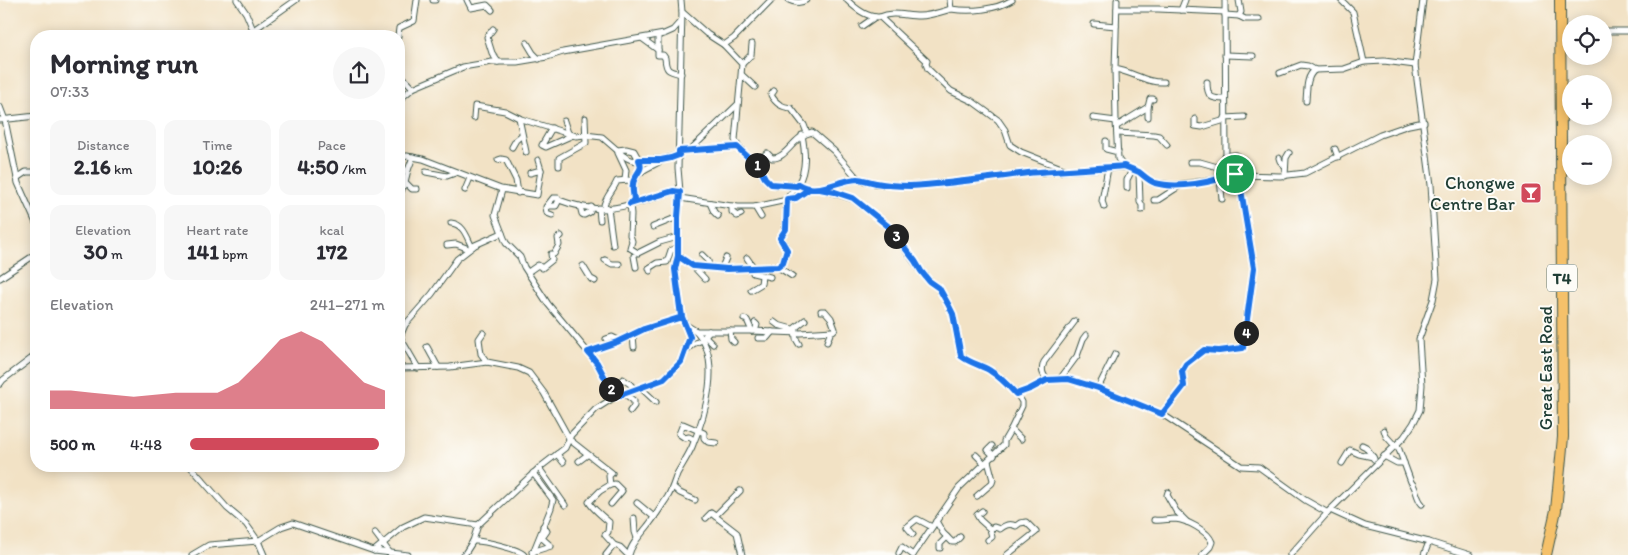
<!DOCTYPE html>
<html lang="en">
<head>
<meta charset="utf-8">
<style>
  body { margin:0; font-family:Itim,sans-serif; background:#f7f7f7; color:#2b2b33; height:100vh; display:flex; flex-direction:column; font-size:19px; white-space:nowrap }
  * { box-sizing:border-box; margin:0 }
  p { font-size:16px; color:#7c7c81 }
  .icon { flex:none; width:28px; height:28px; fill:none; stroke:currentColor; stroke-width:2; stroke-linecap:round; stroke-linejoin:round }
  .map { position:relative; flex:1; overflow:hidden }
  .sheet { position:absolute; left:30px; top:30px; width:375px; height:442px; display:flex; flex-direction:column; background:#fff; border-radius:20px; box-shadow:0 2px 12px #0003 }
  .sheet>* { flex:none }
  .controls { position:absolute; left:1562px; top:15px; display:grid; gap:10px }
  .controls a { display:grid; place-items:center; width:50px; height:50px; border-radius:50%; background:#fff; box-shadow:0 2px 12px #0003; font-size:25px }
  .pin { position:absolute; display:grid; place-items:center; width:42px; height:42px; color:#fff; margin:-21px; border:2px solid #fff; border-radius:50%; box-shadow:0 1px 5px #0007 }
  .km { position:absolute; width:25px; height:25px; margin:-12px; border-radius:50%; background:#222; color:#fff; font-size:14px; line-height:25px; text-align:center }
  .round { display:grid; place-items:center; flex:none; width:52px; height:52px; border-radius:26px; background:#f7f7f7 }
  .summary { display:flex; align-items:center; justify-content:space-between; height:85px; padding:0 20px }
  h1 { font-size:28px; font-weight:700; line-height:38px }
  .stats { display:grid; grid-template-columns:repeat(3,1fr); gap:8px; height:85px; padding:5px 20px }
  .stats div { display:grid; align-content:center; border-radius:12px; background:#f7f7f7; text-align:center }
  .stats b { font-size:21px; font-weight:700 }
  .stats small { font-size:14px; font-weight:400 }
  .stats p { font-size:14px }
  .chart { height:140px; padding:10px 20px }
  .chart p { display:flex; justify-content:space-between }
  .chart svg { width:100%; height:90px; margin-top:5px; fill:#d1495b; opacity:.7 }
  ul { padding:0 20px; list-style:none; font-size:16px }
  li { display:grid; grid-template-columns:80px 60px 1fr; align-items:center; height:38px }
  li i { height:12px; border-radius:6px; background:#d1495b }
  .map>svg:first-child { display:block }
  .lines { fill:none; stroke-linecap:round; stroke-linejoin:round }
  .street-casing { stroke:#3f564a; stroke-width:7 }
  .highway-casing { stroke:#3f564a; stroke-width:12 }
  .street { stroke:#fff; stroke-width:5 }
  .highway { stroke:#f5c16b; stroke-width:10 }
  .route-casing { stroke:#fff; stroke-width:10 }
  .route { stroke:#1a73e8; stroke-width:6 }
  .labels { text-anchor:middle; stroke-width:4; stroke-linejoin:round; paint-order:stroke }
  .shield { fill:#fdfcf7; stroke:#62766e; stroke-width:1 }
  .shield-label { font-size:16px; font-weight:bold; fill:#1f3d34 }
  .poi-label { font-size:18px; fill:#1f3d34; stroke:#fdfcf7; text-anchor:end }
  .street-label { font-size:18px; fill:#1f3d34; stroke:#fdfcf7 }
</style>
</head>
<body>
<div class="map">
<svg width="1628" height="555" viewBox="0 0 1628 555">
  <rect width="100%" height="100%" fill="#fdfcf7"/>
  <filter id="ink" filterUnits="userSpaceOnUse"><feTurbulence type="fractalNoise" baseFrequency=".02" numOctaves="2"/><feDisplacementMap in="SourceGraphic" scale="10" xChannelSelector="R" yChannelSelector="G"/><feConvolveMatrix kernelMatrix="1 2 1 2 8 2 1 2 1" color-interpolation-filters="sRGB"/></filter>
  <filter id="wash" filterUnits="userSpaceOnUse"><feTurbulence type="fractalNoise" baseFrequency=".0096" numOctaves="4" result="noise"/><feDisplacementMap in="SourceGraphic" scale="20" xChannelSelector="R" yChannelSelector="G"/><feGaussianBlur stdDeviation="1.12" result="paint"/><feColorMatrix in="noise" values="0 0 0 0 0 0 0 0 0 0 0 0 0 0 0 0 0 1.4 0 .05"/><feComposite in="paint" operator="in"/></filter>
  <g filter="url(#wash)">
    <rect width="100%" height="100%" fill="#f2e2c5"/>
  </g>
  <g filter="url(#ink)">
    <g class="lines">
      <g class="street-casing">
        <g id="street">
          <polyline points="237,0 246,13 254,32"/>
          <polyline points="433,0 435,0"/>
          <polyline points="467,0 471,8 487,5 492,10"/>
          <polyline points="681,0 682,12 707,34 724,45 734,38 771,0"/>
          <path d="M789,0C795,3 800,4 806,0"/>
          <path d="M847,0C855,8 868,18 880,17L927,61L926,64L928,69L951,91L972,101L998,120L1005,130L1010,145L1021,152L1064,169"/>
          <path d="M950,0L951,9C970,12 996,10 1012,0"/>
          <polyline points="1117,0 1115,69 1116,121 1118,159 1124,167"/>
          <polyline points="1225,0 1226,162 1228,170 1239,175 1280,176 1305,173 1380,135 1409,125 1424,122"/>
          <polyline points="1341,0 1353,12 1364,62 1384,61 1415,65"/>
          <polyline points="1117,9 1158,9 1225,12"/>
          <polyline points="1181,10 1185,0"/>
          <polyline points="682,12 678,168 680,192 678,217 678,256 675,269 681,315 686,325 696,331 752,331 800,333 833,331 835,329 831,318 825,311 821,311"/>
          <polyline points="1225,15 1239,16 1241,12 1239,0"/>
          <polyline points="1239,16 1245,19 1259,19"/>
          <path d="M880,17C893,11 905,16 919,16C930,16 941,12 951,9"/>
          <polyline points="1094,24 1116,26"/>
          <polyline points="862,26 875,17"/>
          <polyline points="493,29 487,37 492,53 498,62"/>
          <polyline points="1560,31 1571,31"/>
          <polyline points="1604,31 1628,31"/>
          <polyline points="245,36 296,0"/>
          <polyline points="398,36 399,28 414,21 417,0"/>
          <path d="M658,36V55H663L665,58C666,71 668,71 681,74"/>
          <polyline points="643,39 658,50"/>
          <polyline points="527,43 533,53 539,59"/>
          <path d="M724,45L742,64L735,140C739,150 746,156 755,163L767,153L772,158C787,159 793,136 812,132L834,151L858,179"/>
          <polyline points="1225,55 1253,56"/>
          <polyline points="742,64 751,55 752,44"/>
          <path d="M1115,69C1133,72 1146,83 1164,82"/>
          <polyline points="399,73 413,88"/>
          <polyline points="1280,73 1301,65 1308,66 1315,70 1344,69 1364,62"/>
          <polyline points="742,75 755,87"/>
          <path d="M1207,82C1207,97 1211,99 1225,99"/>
          <path d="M774,91L771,95C776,104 782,107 791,108L804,125L807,133"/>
          <polyline points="399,100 413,88 463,67 492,62 517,62 547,57 563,52 664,34 673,30 681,21"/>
          <path d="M1306,101C1307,90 1306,76 1315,70"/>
          <polyline points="0,107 5,120 18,183 36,223"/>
          <polyline points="1148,107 1148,117"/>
          <polyline points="474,118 475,106 505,111 521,119 576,136 585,135 602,137 617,150 626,149 634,151 639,160 664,159 679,155"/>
          <polyline points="519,118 526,152"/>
          <polyline points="1093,118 1116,121"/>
          <polyline points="1225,118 1244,117"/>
          <polyline points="1195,119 1195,126 1202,127 1225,120"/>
          <polyline points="0,120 36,116"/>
          <polyline points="564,121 568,133"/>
          <polyline points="1117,126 1148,107 1150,99 1153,99"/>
          <polyline points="552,128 542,145 546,147 573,135"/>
          <polyline points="1117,133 1154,135 1159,136 1167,145"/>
          <polyline points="1106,141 1106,149 1118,152"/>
          <polyline points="512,147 516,140 522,135"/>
          <polyline points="1335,149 1338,157"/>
          <path d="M617,150C623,156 631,163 639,160L641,165V170"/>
          <polyline points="690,150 737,105"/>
          <polyline points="679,151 737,147"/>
          <polyline points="618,153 626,170 625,180"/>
          <polyline points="1225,156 1236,155"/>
          <polyline points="399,158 407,156 423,159 501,189 537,195 541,170 530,173"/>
          <polyline points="1279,158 1280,161 1285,166"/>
          <polyline points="498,160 501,159 506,160 516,180 518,193"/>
          <polyline points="538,160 541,170"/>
          <path d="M661,161C641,172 630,172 634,199L630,204L631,214L630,235L632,241L630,248L638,253L660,242L678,237"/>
          <polyline points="1190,162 1200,162 1228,170"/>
          <path d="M755,163C759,167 760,171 763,176C770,188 785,185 797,186"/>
          <polyline points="559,166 559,158 586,143 585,118"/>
          <polyline points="408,170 405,182 412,189 417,189"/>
          <polyline points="426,172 447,176 458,172"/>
          <polyline points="1139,172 1140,202 1142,205 1142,210"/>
          <polyline points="399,174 402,171 408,170 413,157"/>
          <polyline points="1285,176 1286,158 1289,153"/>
          <polyline points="17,178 26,172 36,172"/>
          <polyline points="1220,179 1222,199"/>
          <path d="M798,184L805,189H821L853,199L888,226L921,271L929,281L939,288L948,304L953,314L961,356C970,363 980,365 989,370C1000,377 1008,385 1017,394L1030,389L1047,380L1068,379L1098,388L1162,414L1241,466L1259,467L1305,500L1328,513"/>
          <polyline points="821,188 847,181 858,179 878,184 907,186 952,183 1030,173 1124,167 1138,172 1153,183 1175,185 1220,179 1233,173"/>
          <polyline points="1127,188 1127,180 1132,170"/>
          <polyline points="465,190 470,178"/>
          <polyline points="399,196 405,182"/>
          <polyline points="680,198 738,207 755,207 796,198 809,189"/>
          <polyline points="1154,200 1158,200 1181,185"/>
          <polyline points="710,203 714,212 718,216"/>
          <path d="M548,206H556L559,200C572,205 587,208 601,209C623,209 652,198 673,191L680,192"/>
          <polyline points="580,206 582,214 584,215 590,212 591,207"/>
          <polyline points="732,206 732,212 737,216 741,214"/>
          <polyline points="755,207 761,217"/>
          <polyline points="1104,207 1102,201 1108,168"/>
          <polyline points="599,208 600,220"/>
          <path d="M606,208L604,205C607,195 614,189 617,181L628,180L633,183"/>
          <polyline points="608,208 613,245"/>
          <polyline points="552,215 547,213 546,207 553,198 558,198 559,200"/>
          <path d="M451,223C464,224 467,238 472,247"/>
          <polyline points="653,227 678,217"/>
          <polyline points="502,233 506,243 520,257 524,267 548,304 597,363 615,397"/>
          <polyline points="447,245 456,244 469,249"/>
          <polyline points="702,255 708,261 709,267"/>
          <polyline points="634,256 636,267"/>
          <path d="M678,256L693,266L727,269L778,267L783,263L787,250L780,238C791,222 785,217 787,200C788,195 795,189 798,184C807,169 805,151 802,135"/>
          <polyline points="747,258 754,268 753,273 770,277"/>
          <polyline points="605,260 612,264 619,264"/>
          <polyline points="583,266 591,279 595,281"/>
          <polyline points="693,266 705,279"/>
          <polyline points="778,267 792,276"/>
          <polyline points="726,268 723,265 726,258"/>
          <polyline points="650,271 649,268 657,263 667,262 671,250 678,248"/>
          <polyline points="528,272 538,265 542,268 552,260 551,254 554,254 559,245 558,238 561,236"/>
          <polyline points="0,278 36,254"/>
          <polyline points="751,290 761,284 762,276"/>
          <polyline points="744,319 747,320 752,331"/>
          <polyline points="774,322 778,325 796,330"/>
          <polyline points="755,323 757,325 755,331"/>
          <polyline points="730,331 731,339 734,342"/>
          <polyline points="483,333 479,339 481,354 487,362"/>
          <polyline points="633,335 634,347"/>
          <polyline points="705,336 713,344"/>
          <polyline points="400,337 418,368"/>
          <polyline points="758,338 767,338 772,332"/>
          <polyline points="399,339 405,325 432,294 457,259 475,245 502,233 495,215 502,190"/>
          <polyline points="606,339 612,337 620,341"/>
          <polyline points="827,342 831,331"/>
          <polyline points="799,344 796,339 795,328 805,320"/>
          <polyline points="427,347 438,367"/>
          <polyline points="686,350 693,344 702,340 709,331"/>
          <polyline points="588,352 617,342 644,329 682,317"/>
          <path d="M399,368L450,367L487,362L518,368L529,373L544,393L570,440L612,473L609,476L610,485L600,491L589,502C592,508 603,517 609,522L608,532L605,535L614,545"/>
          <polyline points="1060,379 1077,356 1083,339 1086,335"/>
          <path d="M1047,380C1042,373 1041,370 1044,362L1075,321"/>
          <polyline points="619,382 623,379 630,384 635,390"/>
          <polyline points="0,384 3,380 36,355"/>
          <polyline points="641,388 656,402"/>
          <polyline points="1098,388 1115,354"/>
          <polyline points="625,394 634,401 634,406 630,411"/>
          <polyline points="1017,394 1022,402 1022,406 1011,429 1021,439"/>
          <polyline points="1162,414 1184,386 1182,371 1186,364 1203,350 1219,351 1243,348 1254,268 1241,190 1235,174"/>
          <polyline points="1384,430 1386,436 1395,446"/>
          <polyline points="694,440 689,437 685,438 679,434 683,424 704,433 704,438 708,442 716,443"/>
          <path d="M1397,444L1411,482C1417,488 1416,498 1422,504"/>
          <polyline points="1362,445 1366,447 1374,459"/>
          <polyline points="992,446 988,450 994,456"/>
          <polyline points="557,454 563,462"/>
          <polyline points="976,455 985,464"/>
          <polyline points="1384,456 1397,463 1404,463"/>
          <polyline points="579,461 587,455"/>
          <polyline points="1342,463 1350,450 1359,454 1373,457"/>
          <polyline points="190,466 227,508 246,524 258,541 264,555"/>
          <polyline points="539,468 565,505"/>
          <polyline points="610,485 615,484 622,491 611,504"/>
          <polyline points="673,487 680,493 695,500"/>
          <polyline points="1168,492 1167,495 1176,511 1187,522"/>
          <polyline points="977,496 992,483 993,480 988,461"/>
          <polyline points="637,503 654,517"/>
          <polyline points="1330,510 1365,526 1429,542 1470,555"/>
          <path d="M982,511L977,515L980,520L990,529L994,527L1000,529C1005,525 1009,523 1016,526L1020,523L1026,522L1036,532L1007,555"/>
          <polyline points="715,516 740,491"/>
          <polyline points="634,518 635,532 637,538"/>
          <polyline points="706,518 711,513 737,533 742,555"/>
          <path d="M1154,520C1161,521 1168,519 1175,519C1187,520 1208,531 1212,542L1210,547L1202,555"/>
          <polyline points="936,521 943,533 952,542 955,542 960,537"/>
          <polyline points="375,533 390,553"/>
          <polyline points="913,534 907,527 917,519 932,527"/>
          <polyline points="988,540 992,537 990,529"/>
          <path d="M473,541C482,540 519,549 524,555"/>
          <polyline points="940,548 940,544 947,537"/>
          <polyline points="374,551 403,527 424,517 478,525"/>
          <polyline points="532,552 551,546 542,538 547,531 543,526"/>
          <polyline points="899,553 902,547 913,555"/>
          <polyline points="192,555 209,545 258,541 281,527 293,523 374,551 408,555"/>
          <polyline points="464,555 473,541 478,525 539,468 565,448 571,435 596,409 615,397 664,379 681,362 690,337 686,325"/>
          <polyline points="532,555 551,508 553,500 533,473"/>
          <polyline points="606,555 614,545 620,547 628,555"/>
          <path d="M629,555C631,543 643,533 650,523C656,515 661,507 667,498C672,490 674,482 677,474C682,465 688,456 692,447C705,416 723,359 696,331"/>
          <polyline points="913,555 959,488 1004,445 1004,441 1011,429"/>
          <polyline points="1290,555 1330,510 1404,437 1413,424 1420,410 1422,385 1419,339 1433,300 1437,279 1431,185 1415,65 1423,0"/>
          <polyline points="1424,555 1429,542"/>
        </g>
      </g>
      <g class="highway-casing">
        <polyline id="highway" points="1546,555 1556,510 1563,437 1560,0"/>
      </g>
      <use href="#street" class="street"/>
      <use href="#highway" class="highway"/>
    </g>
  </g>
  <g class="lines" filter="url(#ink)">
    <g class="route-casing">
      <path id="route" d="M1235,174L1233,173C1214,183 1177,189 1155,183C1149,181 1144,176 1139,172C1134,170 1129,168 1124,166C1092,169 1060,170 1028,173C989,178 950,184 910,186C899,186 886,185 876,183C869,182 863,179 857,179C837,180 817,196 798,184L797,186L771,184L765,178L759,167L737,147L679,151V155L671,158L661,160H639C643,169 639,170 635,178C631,184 633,192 634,199L630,204L673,191L680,192L678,217V256L675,269L682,317L644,329L617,342L588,352L597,363L615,397L664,379L681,362L690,337L682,317L681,316L675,269L678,256L693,266L727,269L778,267L783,263L787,250L780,238L786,229L787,199L796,198L809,189H820L835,192L853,198L888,226L915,261L921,271L929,281L939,288L948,304L953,314L961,356C970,363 980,365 989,370C1000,377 1008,385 1016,394L1030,389L1047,380L1068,379L1098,388L1162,414L1184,386L1182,371L1186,364L1204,350L1219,351L1243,348L1254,268L1241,190L1235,174"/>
    </g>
    <use href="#route" class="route"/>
  </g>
  <defs>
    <g id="bar-square" transform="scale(1.125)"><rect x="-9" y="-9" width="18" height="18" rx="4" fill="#d1495b" stroke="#fdfcf7"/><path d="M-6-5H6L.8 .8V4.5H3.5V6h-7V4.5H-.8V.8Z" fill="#fff"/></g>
  </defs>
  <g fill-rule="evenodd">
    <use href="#bar-square" x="1531" y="193"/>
  </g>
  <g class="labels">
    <rect class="shield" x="1547" y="264.5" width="30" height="27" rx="4"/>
    <g class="shield-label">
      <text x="1562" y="284">T4</text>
    </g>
    <g class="poi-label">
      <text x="1515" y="189">Chongwe<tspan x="1515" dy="21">Centre Bar</tspan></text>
    </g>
    <g class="street-label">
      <text transform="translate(1546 368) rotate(-90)" y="6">Great East Road</text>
    </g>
  </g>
</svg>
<div class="controls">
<a><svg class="icon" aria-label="locate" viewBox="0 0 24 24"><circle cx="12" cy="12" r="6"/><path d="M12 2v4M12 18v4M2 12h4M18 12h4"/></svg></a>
<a>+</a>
<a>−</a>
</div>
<div class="pin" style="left:1235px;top:174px;background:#1e9e55"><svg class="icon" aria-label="arrive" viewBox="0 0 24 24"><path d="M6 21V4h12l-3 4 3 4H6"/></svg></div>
<b class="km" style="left:757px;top:165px">1</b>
<b class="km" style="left:611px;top:389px">2</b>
<b class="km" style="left:896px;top:236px">3</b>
<b class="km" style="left:1246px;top:333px">4</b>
<section class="sheet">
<div class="summary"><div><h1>Morning run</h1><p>07:33</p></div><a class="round"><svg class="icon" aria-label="share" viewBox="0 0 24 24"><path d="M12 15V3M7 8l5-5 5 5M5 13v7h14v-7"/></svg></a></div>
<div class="stats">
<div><p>Distance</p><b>2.16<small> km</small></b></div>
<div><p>Time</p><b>10:26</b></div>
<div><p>Pace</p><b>4:50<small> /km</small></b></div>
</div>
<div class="stats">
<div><p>Elevation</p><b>30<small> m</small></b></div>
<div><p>Heart rate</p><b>141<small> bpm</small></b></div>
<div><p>kcal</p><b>172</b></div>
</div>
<div class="chart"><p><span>Elevation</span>241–271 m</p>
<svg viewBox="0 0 160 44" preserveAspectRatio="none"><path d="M0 44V35L10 35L20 36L30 37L40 38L50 37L60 36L70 36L80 36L90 31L100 21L110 10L120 6L130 11L140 21L150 31L160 35V44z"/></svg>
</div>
<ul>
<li><b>500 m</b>4:48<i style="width:97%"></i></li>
</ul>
</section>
</div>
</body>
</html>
